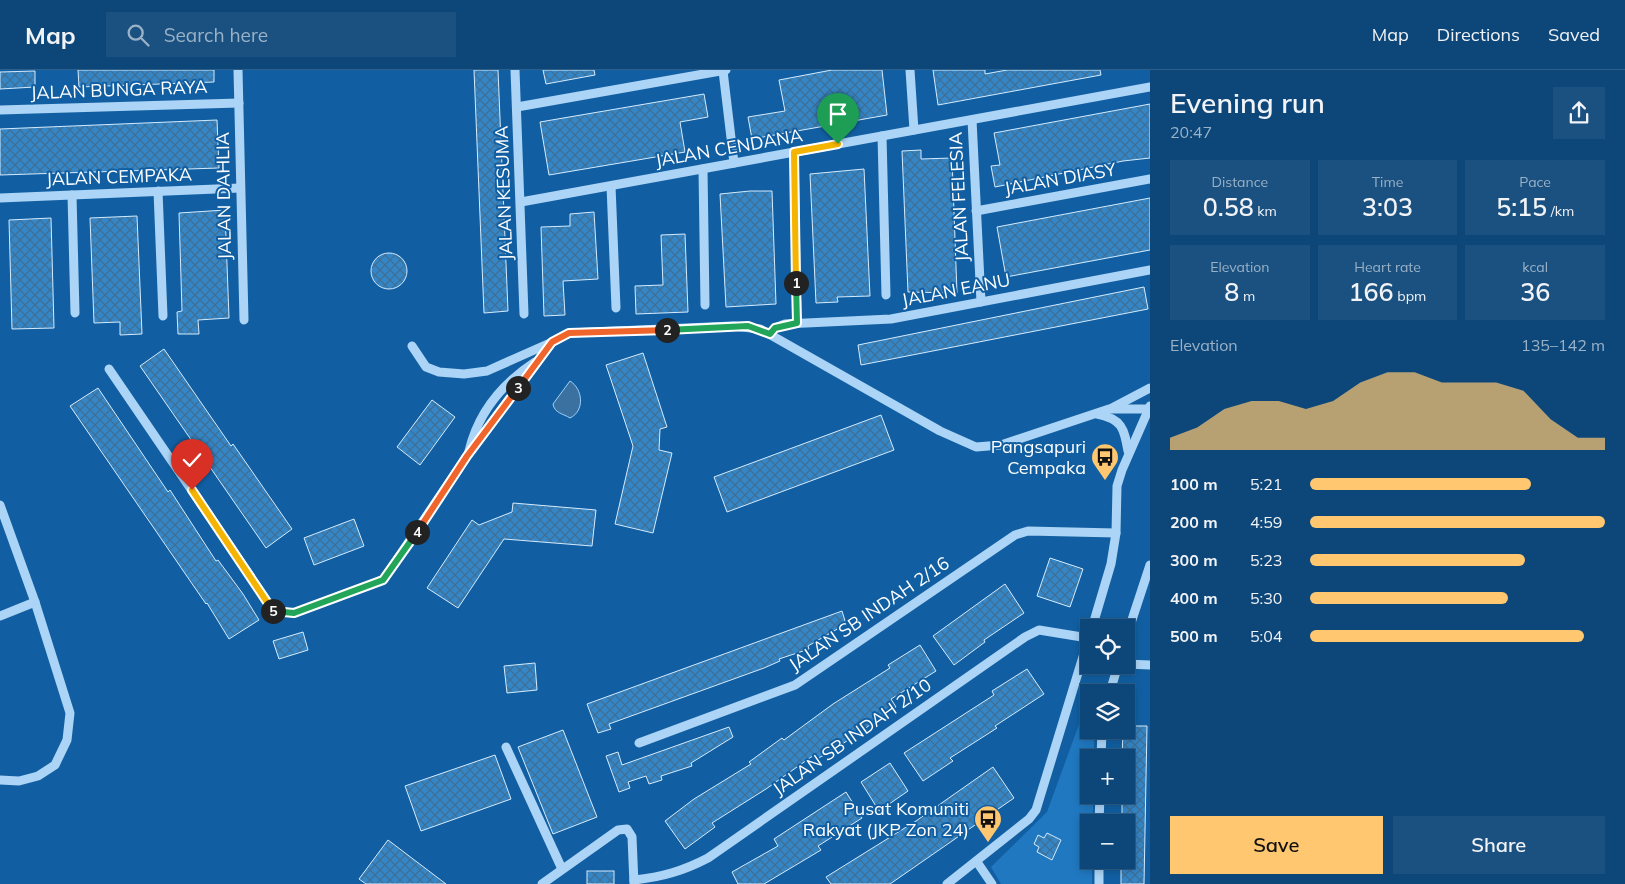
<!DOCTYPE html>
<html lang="en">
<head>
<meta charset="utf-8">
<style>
  body { margin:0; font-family:Mulish,sans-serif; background:#1b5181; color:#f1f3f6; height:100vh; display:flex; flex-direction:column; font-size:19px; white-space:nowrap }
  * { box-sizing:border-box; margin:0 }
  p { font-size:16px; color:#9ab2c7 }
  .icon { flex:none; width:28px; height:28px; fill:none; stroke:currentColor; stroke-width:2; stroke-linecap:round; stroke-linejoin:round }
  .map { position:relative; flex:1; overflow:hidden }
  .details { display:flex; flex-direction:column; background:#0d477a; width:475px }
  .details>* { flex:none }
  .buttons { position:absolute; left:1080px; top:549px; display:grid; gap:10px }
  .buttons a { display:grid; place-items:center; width:55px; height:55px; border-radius:0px; background:#0d477a; box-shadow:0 2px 8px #0003,0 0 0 1px #2d5f8b; font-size:25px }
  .pin { position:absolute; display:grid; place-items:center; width:42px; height:42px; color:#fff; margin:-51px -21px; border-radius:50% 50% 50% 0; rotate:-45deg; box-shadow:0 0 5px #0007 }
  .pin .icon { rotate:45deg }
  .km { position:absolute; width:25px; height:25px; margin:-12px; border-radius:50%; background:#222; color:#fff; font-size:14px; line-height:25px; text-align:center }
  .round { display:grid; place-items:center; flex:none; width:52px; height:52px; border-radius:0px; background:#1b5181 }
  .headline { display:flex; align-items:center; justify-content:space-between; height:85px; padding:0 20px }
  h1 { font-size:28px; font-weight:600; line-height:38px }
  .stats { display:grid; grid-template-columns:repeat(3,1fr); gap:8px; height:85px; padding:5px 20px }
  .stats div { display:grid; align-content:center; border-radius:0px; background:#1b5181; text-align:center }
  .stats b { font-size:25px; font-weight:600 }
  .stats small { font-size:14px; font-weight:400 }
  .stats p { font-size:14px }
  .chart { height:140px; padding:10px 20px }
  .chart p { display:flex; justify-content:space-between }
  .chart svg { width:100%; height:90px; margin-top:5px; fill:#ffc76f; opacity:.7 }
  .cta { display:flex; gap:10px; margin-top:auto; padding:10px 20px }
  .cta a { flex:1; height:58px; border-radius:0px; background:#ffc76f; color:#111; font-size:20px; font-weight:600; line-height:58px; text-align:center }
  .cta a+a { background:#1b5181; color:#f1f3f6 }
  ul { padding:0 20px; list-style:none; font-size:16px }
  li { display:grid; grid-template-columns:80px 60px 1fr; align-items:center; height:38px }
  li i { height:12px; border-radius:6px; background:#ffc76f }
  header { display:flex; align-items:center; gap:30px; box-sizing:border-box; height:70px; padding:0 25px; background:#0d477a; border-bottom:1px solid #2d5f8b }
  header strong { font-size:24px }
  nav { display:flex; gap:28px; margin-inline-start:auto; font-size:18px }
  .search { width:350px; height:45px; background:#1b5181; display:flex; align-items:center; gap:12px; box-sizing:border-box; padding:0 18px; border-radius:0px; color:#9ab2c7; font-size:19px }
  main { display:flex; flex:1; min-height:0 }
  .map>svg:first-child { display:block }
  .park { fill:#2078c0 }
  .water { fill:#3b71a1; stroke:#9dd1f9 }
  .building { fill:url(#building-cross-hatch); stroke:#d4ebfe }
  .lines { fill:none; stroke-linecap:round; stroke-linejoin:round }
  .minor { stroke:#abd4f6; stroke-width:9 }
  .split-1-casing { stroke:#fff; stroke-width:10 }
  .split-2-casing { stroke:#fff; stroke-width:10 }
  .split-3-casing { stroke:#fff; stroke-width:10 }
  .split-4-casing { stroke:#fff; stroke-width:10 }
  .split-5-casing { stroke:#fff; stroke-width:10 }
  .split-6-casing { stroke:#fff; stroke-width:10 }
  .split-1 { stroke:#f5b400; stroke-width:6 }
  .split-2 { stroke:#22a559; stroke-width:6 }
  .split-3 { stroke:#f0652b; stroke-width:6 }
  .split-4 { stroke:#f0652b; stroke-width:6 }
  .split-5 { stroke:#22a559; stroke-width:6 }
  .split-6 { stroke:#f5b400; stroke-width:6 }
  .labels { text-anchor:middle; stroke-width:4; stroke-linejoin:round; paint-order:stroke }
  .street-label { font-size:18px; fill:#fff; stroke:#115fa2 }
  .poi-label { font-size:18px; fill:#fff; stroke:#115fa2; text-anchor:end }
</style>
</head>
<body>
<header>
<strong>Map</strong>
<div class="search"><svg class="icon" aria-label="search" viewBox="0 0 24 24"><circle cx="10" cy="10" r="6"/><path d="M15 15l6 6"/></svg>Search here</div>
<nav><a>Map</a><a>Directions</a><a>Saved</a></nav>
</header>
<main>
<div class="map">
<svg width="1150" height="814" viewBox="0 0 1150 814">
  <defs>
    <pattern id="building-cross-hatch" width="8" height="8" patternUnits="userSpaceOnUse" patternTransform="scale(1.25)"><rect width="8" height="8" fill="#3586c7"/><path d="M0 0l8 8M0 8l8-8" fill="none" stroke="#3e6f96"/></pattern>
  </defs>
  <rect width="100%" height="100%" fill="#115fa2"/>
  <polygon class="park" points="1089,627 1089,660 1094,660 1094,687 1089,688 1089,725 1093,725 1093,752 1089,752 1089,790 1092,790 1092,814 1001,814 991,797 1047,742"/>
  <path class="water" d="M570,311C583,319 585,341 570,348C564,344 554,343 553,334Z"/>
  <g class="building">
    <polygon points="78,0 214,0 214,12 79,17"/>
    <polygon points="474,0 498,0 508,241 484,243"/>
    <polygon points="543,0 594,0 595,5 546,14"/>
    <polygon points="832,0 882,0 887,45 752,69 748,47 785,41 779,10"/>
    <polygon points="933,0 985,0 985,4 1007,0 1100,0 1101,5 938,35"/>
    <polygon points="35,1 35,17 0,19 0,2"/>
    <polygon points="704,24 708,47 680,52 685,82 549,105 540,52"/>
    <polygon points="1150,34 1150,88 1123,91 995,117 991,96 1000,95 994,63"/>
    <polygon points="217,50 219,98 0,105 0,59"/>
    <polygon points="921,80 921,89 952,88 957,223 908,222 902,81"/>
    <polygon points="864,99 870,226 837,227 838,232 816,233 810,104"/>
    <polygon points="750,121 772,121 776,234 726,237 720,124"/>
    <polygon points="1150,128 1150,180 1006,207 997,157"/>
    <polygon points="225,140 229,248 198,250 199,264 178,264 177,242 182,241 179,143"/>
    <polygon points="594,142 598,209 563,211 565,245 544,246 541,157 570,156 570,144"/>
    <polygon points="137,146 142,264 120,265 120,252 94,253 90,148"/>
    <polygon points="51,148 54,258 12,259 9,150"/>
    <polygon points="685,164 688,242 636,244 635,216 663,215 661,165"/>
    <circle cx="389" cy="201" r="18"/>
    <polygon points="1144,217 1148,239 861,295 858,275"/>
    <polygon points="164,279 231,376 233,374 292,459 266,478 140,296"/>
    <polygon points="643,283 667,357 660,359 659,380 672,383 653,463 615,454 633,376 606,295"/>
    <polygon points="98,318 168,422 170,420 216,491 218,490 243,524 259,550 229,569 207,533 206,534 70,336"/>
    <polygon points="432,330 455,347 420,395 397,377"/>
    <polygon points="881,345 894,380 727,442 714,407"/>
    <polygon points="513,433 596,440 592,476 504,469 458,538 427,518 472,450 479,455 512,442"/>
    <polygon points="354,449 364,476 314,495 304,468"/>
    <polygon points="1050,488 1083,499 1070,537 1037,526"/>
    <polygon points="1005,514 1024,543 984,570 985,572 954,595 933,566"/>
    <polygon points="842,541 846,554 808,576 809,579 779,589 780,591 764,598 609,654 611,659 598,663 587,634"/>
    <polygon points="303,562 308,580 279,589 273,571"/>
    <polygon points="920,575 936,601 891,629 896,637 838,677 817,689 814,685 766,719 712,753 715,757 685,779 665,751 694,729 751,694 749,692 782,668 784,670 833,634 890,598 888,595"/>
    <polygon points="535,593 537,620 507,623 504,596"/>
    <polygon points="1027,599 1044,624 995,656 997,658 950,688 953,691 923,711 904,683 994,625 992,621"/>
    <polygon points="1126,656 1147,656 1144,814 1121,814 1121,790 1126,790 1126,752 1122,752 1122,725 1126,725 1126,688 1122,688 1123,660 1126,660"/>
    <polygon points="729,657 733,667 691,693 692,696 661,706 662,710 649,714 646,706 628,712 630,718 619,722 606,686 618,682 622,695"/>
    <polygon points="563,660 597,747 553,764 518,677"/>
    <polygon points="495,685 511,729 421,761 405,716"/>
    <polygon points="890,693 908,721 879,741 861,712"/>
    <polygon points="993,697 1014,728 890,814 831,814 826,807 916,751"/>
    <polygon points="846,722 862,748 818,776 821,780 764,814 738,814 732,802 778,776 774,769"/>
    <polygon points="1047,763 1061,770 1052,790 1037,782 1039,777 1034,774 1038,765 1044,768"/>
    <polygon points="388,770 446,814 366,814 359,809"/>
    <rect x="587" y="801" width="27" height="13"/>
  </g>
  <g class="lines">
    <g class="minor">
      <polyline points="238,0 244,250"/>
      <polyline points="515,0 524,244"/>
      <polyline points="910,0 914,60"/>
      <polyline points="723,1 734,93"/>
      <polyline points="517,37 726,0"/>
      <polyline points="0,40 239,33"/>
      <polyline points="972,50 981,232"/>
      <polyline points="882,66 886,225"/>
      <polyline points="794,82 797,253"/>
      <polyline points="703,99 705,235"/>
      <polyline points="611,116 616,238"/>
      <polyline points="158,121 163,246"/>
      <polyline points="72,125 75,243"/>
      <polyline points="0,128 240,118"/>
      <polyline points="521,132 1150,17"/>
      <polyline points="976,141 1150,109"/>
      <polyline points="770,264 775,258 785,254 891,249 1150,200"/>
      <polyline points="412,276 426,297 439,302 464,304 487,301 550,273"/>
      <polyline points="109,299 274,541 294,543 383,510 467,386 552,272 569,263 733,256 760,259 940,361 976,377 1001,375 1109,339 1148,339"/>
      <polyline points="1112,338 1150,318"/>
      <path d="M1097,344C1122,349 1124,358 1128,381"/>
      <path d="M469,381C478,343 503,313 535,292"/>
      <polyline points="0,435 35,532 70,643 67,670 55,695 38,706 19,711 0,710"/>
      <polyline points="0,546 35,532"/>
      <polyline points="1092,558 1111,494 1116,463 1117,416 1122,400 1150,336"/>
      <polyline points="1126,568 1150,495"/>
      <polyline points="1126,594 1150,595"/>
      <polyline points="1110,622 1118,595"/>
      <polyline points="639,673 795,615 1015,465 1028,461 1116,463"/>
      <polyline points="506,677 562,799"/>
      <polyline points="1101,688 1102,660"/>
      <polyline points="1099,752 1100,725"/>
      <polyline points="977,792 992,814"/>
      <path d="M634,810C662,807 683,801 708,788L1025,567L1039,560L1088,568"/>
      <polyline points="542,814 618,760 627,759 632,767 634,814"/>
      <polyline points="947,814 1029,749 1036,740 1089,567"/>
      <polyline points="1099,814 1099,790"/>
    </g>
  </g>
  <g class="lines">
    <g class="split-1-casing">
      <polyline id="split-1" points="796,213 794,82 838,74"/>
    </g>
    <g class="split-2-casing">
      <polyline id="split-2" points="667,260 748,256 770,264 775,258 797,253 796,213"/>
    </g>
    <g class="split-3-casing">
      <polyline id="split-3" points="518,318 552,272 569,263 667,260"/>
    </g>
    <g class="split-4-casing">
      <polyline id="split-4" points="417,462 467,386 518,318"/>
    </g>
    <g class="split-5-casing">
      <polyline id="split-5" points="273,541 294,543 383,510 417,462"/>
    </g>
    <g class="split-6-casing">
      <polyline id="split-6" points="192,420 273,541"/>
    </g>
    <use href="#split-1" class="split-1"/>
    <use href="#split-2" class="split-2"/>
    <use href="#split-3" class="split-3"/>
    <use href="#split-4" class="split-4"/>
    <use href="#split-5" class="split-5"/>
    <use href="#split-6" class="split-6"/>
  </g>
  <defs>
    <g id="bus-pin" transform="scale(1.4375)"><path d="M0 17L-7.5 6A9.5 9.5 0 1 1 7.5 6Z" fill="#ffc76f" stroke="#115fa2"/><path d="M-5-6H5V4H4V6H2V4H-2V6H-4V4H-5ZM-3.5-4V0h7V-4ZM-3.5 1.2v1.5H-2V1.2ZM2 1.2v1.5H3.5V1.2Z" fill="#111"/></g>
  </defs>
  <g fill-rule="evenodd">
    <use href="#bus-pin" x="1105" y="387"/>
    <use href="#bus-pin" x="988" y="749"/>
  </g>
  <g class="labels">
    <g class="street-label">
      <text transform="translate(119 20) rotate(-2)" y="6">JALAN BUNGA RAYA</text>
      <text transform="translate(729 78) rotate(-10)" y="6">JALAN CENDANA</text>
      <text transform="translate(119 107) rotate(-2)" y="6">JALAN CEMPAKA</text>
      <text transform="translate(1060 109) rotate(-10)" y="6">JALAN DIASY</text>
      <text transform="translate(504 123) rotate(-92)" y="6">JALAN KESUMA</text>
      <text transform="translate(224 126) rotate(-91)" y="6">JALAN DAHLIA</text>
      <text transform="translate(959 127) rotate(-93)" y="6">JALAN FELESIA</text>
      <text transform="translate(956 220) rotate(-11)" y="6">JALAN EANU</text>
      <text transform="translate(869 544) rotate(-34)" y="6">JALAN SB INDAH 2/16</text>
      <text transform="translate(852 667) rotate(-35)" y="6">JALAN SB INDAH 2/10</text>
    </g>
    <g class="poi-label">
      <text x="1086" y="383">Pangsapuri<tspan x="1086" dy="21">Cempaka</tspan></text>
      <text x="969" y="745">Pusat Komuniti<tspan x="969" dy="21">Rakyat (JKP Zon 24)</tspan></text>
    </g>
  </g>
</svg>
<div class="buttons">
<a><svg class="icon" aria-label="locate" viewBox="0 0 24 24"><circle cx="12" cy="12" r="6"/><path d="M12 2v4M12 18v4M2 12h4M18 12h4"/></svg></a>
<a><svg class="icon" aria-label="layers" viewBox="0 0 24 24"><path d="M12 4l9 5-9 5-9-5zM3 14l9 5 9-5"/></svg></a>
<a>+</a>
<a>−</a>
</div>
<div class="pin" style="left:838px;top:74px;background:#1e9e55"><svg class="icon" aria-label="arrive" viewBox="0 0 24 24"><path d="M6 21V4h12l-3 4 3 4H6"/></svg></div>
<div class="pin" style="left:192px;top:420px;background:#d93025"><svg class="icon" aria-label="check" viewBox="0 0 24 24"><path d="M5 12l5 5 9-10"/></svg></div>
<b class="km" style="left:796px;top:213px">1</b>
<b class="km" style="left:667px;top:260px">2</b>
<b class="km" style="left:518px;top:318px">3</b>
<b class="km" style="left:417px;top:462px">4</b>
<b class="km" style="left:273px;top:541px">5</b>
</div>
<section class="details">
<div class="headline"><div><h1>Evening run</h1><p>20:47</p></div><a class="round"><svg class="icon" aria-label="share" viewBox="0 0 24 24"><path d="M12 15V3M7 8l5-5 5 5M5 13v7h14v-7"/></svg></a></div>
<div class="stats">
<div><p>Distance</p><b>0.58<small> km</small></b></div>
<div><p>Time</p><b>3:03</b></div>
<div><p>Pace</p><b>5:15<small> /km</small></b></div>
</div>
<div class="stats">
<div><p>Elevation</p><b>8<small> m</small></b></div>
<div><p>Heart rate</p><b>166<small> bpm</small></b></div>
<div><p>kcal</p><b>36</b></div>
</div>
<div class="chart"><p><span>Elevation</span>135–142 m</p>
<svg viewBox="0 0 160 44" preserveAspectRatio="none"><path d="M0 44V38L10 33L20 24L30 20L40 20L50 24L60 20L70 11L80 6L90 6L100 11L110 11L120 11L130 15L140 29L150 38L160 38V44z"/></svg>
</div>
<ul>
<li><b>100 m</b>5:21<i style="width:75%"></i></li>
<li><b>200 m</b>4:59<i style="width:100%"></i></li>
<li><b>300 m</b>5:23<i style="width:73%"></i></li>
<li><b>400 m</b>5:30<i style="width:67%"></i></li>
<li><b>500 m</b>5:04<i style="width:93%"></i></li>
</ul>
<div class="cta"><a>Save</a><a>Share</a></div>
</section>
</main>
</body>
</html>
